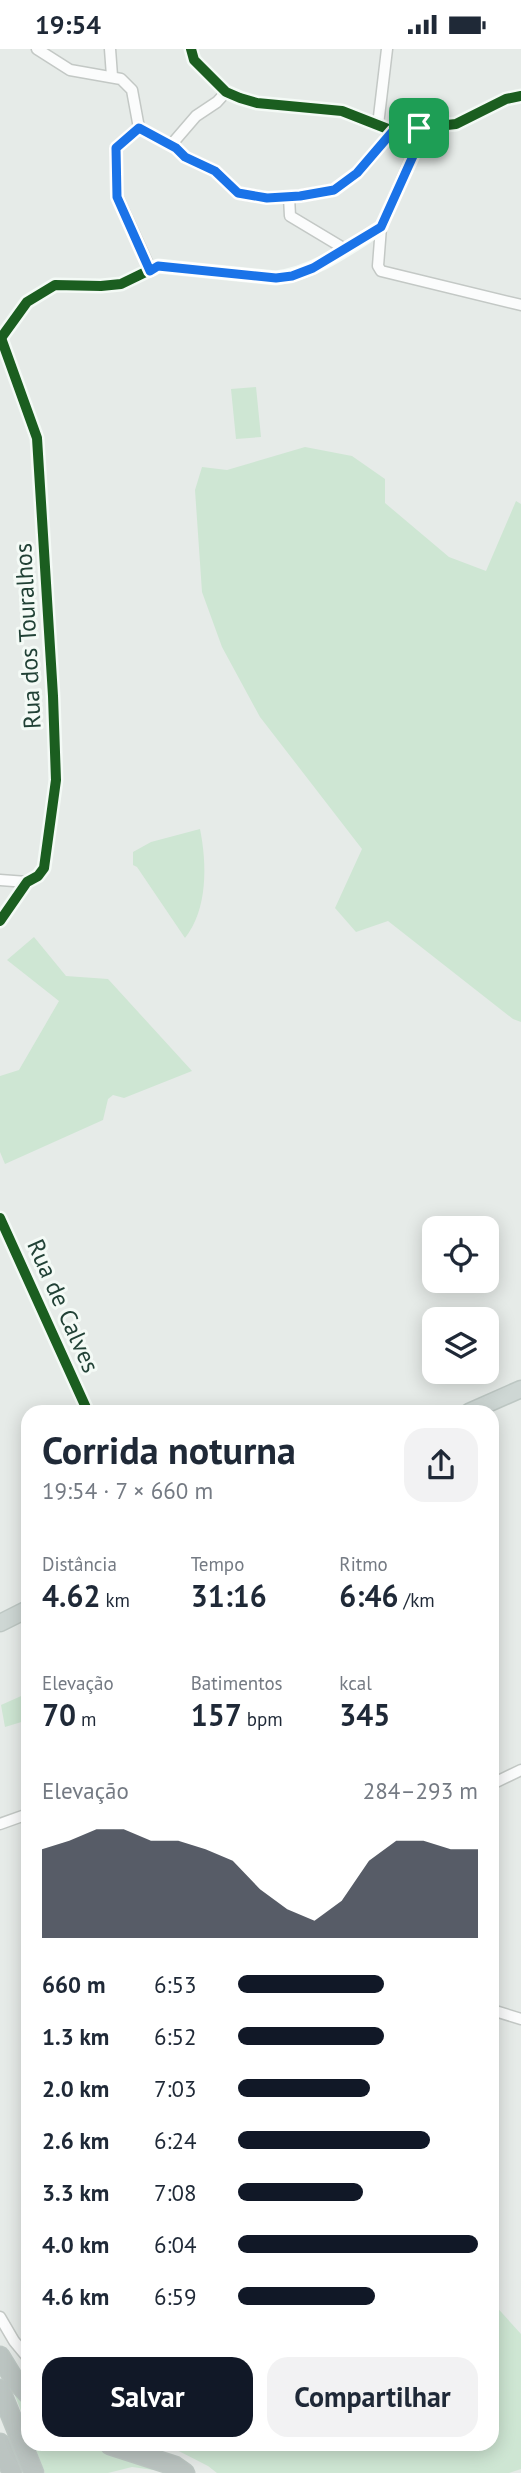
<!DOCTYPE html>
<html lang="pt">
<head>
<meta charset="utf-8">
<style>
  body { margin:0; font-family:"PT Sans",sans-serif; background:#f2f2f3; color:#1f2937; height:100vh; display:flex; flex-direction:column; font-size:26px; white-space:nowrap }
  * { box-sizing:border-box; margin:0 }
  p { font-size:23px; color:#747a83 }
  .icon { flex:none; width:38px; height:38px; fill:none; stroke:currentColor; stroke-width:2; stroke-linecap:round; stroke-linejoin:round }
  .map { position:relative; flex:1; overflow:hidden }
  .panel { position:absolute; left:21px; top:1356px; width:478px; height:1046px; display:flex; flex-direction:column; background:#fff; border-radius:21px; box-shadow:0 4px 18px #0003 }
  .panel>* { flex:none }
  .tools { position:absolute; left:422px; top:1167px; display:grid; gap:14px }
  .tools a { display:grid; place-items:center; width:77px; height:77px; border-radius:14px; background:#fff; box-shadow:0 4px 18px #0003; font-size:35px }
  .pin { position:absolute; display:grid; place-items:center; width:60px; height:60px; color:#fff; margin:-30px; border-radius:14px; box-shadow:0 4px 10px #0006 }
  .round { display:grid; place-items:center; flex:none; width:74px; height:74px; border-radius:21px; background:#f2f2f3 }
  .headline { display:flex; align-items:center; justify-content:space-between; height:119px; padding:0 21px }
  h1 { font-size:38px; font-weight:700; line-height:52px }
  .stats { display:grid; grid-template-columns:repeat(3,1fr); gap:10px; height:119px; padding:7px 21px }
  .stats div { display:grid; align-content:center }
  .stats b { font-size:30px; font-weight:700 }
  .stats small { font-size:19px; font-weight:400 }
  .stats p { font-size:19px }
  .chart { height:196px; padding:14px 21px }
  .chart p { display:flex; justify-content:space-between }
  .chart svg { width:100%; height:126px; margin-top:7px; fill:#111827; opacity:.7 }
  .button { display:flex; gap:14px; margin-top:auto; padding:14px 21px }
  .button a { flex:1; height:80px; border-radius:21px; background:#111827; color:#fff; font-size:28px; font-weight:700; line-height:80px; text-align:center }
  .button a+a { background:#f2f2f3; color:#1f2937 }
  ul { padding:0 21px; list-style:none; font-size:23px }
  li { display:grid; grid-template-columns:112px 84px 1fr; align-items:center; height:52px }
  li i { height:18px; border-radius:9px; background:#111827 }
  .status { display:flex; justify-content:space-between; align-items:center; height:49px; padding:0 35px; background:#fff; direction:ltr }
  .status svg { height:19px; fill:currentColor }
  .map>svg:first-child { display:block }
  .green { fill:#cee6d3 }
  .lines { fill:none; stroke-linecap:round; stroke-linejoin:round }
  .street-casing { stroke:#c3c8c5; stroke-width:13 }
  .primary-casing { stroke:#bdc7c3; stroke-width:19 }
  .highway-casing { stroke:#bdc7c3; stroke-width:21 }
  .street { stroke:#fbfcfc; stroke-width:10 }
  .primary { stroke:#ced7d4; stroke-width:16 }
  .highway { stroke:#bbc4c1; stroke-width:18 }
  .cycleway-casing { stroke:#f4faf6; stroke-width:15 }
  .cycleway { stroke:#1b5e20; stroke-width:10 }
  .route-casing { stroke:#fff; stroke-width:14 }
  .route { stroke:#1a73e8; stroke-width:9 }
  .labels { text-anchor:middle; stroke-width:6; stroke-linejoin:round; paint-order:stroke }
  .street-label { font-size:24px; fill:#214136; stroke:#f4faf6 }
</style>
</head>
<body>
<div class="status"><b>19:54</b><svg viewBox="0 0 49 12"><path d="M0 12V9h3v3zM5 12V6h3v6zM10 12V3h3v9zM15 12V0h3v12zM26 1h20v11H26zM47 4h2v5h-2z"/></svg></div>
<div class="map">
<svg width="521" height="2424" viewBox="0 0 521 2424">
  <rect width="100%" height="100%" fill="#e6ebe8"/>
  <g class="green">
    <polygon points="256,338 261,388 236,390 231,340"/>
    <polygon points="305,398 352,407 385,430 385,454 449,508 486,522 516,452 521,455 521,973 513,970 388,872 356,883 335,859 362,800 260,668 222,598 202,543 195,441 202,418 227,421"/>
    <path d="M200,780C207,815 208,860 185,889L137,818L133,816V803L151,793Z"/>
    <polygon points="34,888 66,927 108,930 192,1022 124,1049 113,1046 108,1050 103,1071 5,1115 0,1103 0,1027 19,1021 59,952 7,911"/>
    <polygon points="28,1644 28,1671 5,1678 1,1656"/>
    <polygon points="492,2253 521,2285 521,2420 509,2424 217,2424 208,2417 167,2396 492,2396"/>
    <polygon points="9,2331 28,2351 28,2380"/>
    <polygon points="34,2396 102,2396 142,2409 176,2424 132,2418 108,2424 45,2424"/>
  </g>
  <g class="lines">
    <g class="street-casing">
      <g id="street">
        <polyline points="37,0 70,21 121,30 132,41 139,79"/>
        <polyline points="110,0 112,27"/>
        <polyline points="191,0 194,11 226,43 240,49 257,54 342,62 393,82 456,75 506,50 521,47"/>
        <polyline points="378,76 387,0"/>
        <polyline points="139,79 176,99 185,108 215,122 238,144 267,149 300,147 334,141 357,124 393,82"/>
        <polyline points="139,79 116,99 117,147 151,222"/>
        <polyline points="419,79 417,96 381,178 378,217 381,222 521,256"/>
        <polyline points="171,96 196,67 217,53 226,43"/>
        <polyline points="289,148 290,167 345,200"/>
        <path d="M1,289L27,253L55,236L101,237L121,235L158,217L276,229C315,224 348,199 381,178"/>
        <polyline points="0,831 27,833"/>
        <polyline points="0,872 27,833 38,827 44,819 56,731 53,647 37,389 1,289"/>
        <polyline points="0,1169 88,1363"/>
        <polyline points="492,1735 521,1721"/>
        <polyline points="0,1775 28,1765"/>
        <polyline points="492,1961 521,1970"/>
        <polyline points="0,2268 14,2292 28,2309"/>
      </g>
    </g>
    <g class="primary-casing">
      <g id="primary">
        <polyline points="469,1363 521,1340"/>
        <polyline points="0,1574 28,1560"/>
      </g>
    </g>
    <g class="highway-casing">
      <g id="highway">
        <polyline points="0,2307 14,2330 28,2345"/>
        <polyline points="0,2340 34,2424"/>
        <polyline points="0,2394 12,2424"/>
        <polyline points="110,2396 175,2417 185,2424"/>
      </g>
    </g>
    <use href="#street" class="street"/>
    <use href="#primary" class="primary"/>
    <use href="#highway" class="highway"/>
    <g class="cycleway-casing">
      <g id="cycleway">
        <polyline points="191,0 194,11 226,43 240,49 257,54 342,62 393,82 456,75 506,50 521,47"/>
        <path d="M1,289L27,253L55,236L101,237L121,235L158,217L276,229C315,224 348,199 381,178"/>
        <polyline points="0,872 27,833 38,827 44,819 56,731 53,647 37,389 1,289"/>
        <polyline points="0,1169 88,1363"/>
      </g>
    </g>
    <use href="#cycleway" class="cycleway"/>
  </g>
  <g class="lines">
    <g class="route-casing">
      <polygon id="route" points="139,79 176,99 185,108 215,122 238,144 267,149 300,147 334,141 357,124 393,82 419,79 418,96 381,178 313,219 292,227 276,229 158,217 150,222 117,148 116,99"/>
    </g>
    <use href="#route" class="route"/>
  </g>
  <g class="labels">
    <g class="street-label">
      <text transform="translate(28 587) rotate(-93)" y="8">Rua dos Touralhos</text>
      <text transform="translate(63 1257) rotate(66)" y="8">Rua de Calves</text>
    </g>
  </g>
</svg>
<div class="tools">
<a><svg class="icon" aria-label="locate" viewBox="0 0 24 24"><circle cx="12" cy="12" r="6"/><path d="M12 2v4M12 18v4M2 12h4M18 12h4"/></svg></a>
<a><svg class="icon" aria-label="layers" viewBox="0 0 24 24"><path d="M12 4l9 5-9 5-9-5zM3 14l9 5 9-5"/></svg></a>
</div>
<div class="pin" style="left:419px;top:79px;background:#1e9e55"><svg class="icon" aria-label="arrive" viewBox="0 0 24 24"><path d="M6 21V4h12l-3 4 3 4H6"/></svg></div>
<section class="panel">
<div class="headline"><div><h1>Corrida noturna</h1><p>19:54 · 7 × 660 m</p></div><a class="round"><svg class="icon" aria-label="share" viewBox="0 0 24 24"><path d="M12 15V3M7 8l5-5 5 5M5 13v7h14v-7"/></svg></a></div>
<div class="stats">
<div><p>Distância</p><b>4.62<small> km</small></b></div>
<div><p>Tempo</p><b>31:16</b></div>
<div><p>Ritmo</p><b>6:46<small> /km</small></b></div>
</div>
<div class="stats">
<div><p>Elevação</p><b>70<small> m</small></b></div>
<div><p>Batimentos</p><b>157<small> bpm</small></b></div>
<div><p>kcal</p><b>345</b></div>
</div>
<div class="chart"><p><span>Elevação</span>284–293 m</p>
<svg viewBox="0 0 160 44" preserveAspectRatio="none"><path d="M0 44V13L10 10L20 6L30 6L40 10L50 10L60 13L70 17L80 27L90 34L100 38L110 31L120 17L130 10L140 10L150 13L160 13V44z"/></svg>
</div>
<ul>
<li><b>660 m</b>6:53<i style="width:61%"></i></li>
<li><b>1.3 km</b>6:52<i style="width:61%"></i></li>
<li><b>2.0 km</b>7:03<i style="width:55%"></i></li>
<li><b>2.6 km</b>6:24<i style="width:80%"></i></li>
<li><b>3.3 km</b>7:08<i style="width:52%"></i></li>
<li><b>4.0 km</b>6:04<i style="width:100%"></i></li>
<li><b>4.6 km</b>6:59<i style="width:57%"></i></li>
</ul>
<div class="button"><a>Salvar</a><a>Compartilhar</a></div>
</section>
</div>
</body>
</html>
